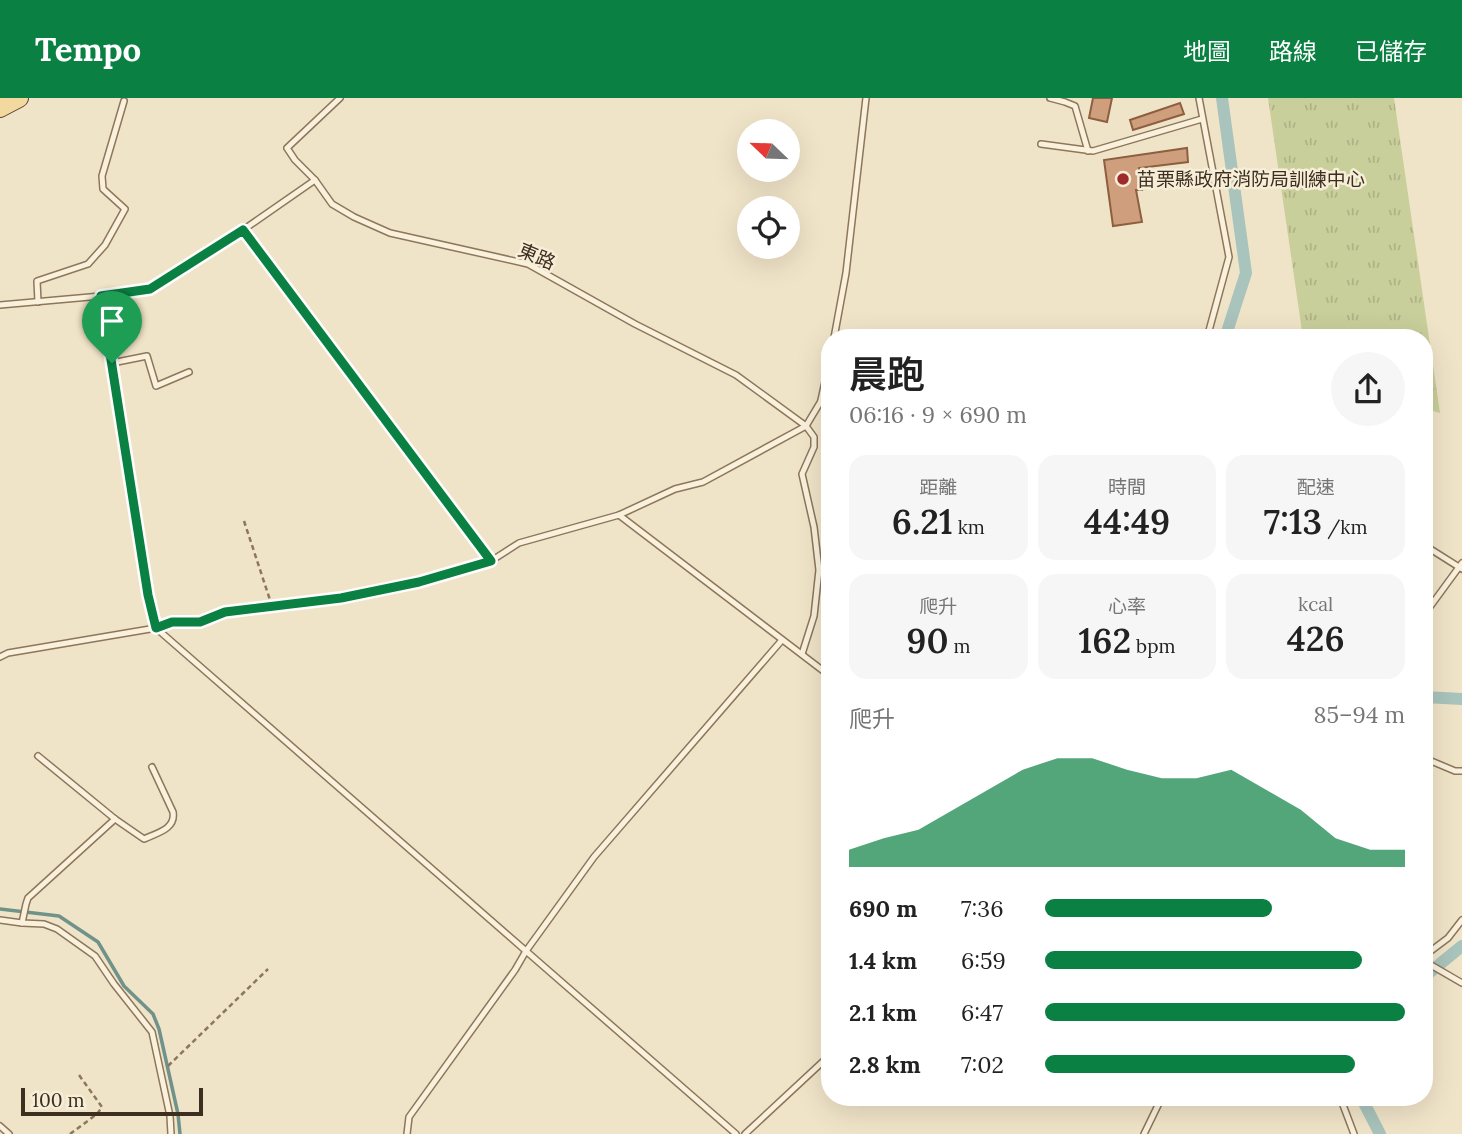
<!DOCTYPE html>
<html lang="zh-TW">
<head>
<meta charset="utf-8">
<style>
  body { margin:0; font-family:Lora,"Noto Sans TC",serif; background:#f6f6f6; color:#222; height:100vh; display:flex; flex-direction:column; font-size:26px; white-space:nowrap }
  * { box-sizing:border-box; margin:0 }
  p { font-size:23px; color:#767676 }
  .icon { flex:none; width:38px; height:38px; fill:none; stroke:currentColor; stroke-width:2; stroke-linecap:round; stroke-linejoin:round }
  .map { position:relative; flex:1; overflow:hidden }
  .details { position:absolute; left:821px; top:231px; width:612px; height:777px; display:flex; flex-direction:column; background:#fff; border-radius:28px; box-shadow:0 7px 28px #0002 }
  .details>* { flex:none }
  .needle { width:46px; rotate:293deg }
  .tools { position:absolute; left:737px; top:21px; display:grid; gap:14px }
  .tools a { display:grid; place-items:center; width:63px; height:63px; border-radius:50%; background:#fff; box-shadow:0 7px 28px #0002; font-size:35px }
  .scale { position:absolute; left:21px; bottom:18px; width:182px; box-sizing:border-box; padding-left:7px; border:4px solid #3d2e20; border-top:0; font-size:19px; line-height:24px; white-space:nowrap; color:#3d2e20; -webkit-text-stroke:5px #f7eed8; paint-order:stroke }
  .pin { position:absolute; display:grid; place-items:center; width:60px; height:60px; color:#fff; margin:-72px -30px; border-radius:50% 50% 50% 0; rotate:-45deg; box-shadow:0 0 7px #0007 }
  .pin .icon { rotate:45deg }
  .round { display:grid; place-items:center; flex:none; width:74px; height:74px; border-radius:37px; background:#f6f6f6 }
  .head { display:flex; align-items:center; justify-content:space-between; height:119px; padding:0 28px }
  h1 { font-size:38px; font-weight:600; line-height:52px }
  .stats { display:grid; grid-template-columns:repeat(3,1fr); gap:10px; height:119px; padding:7px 28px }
  .stats div { display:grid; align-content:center; border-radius:18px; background:#f6f6f6; text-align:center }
  .stats b { font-size:35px; font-weight:600 }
  .stats small { font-size:19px; font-weight:400 }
  .stats p { font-size:19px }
  .chart { height:196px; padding:14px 28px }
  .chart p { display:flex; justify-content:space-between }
  .chart svg { width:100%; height:126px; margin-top:7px; fill:#0b8043; opacity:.7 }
  ul { padding:0 28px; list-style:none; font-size:23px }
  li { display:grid; grid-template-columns:112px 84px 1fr; align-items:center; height:52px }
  li i { height:18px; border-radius:9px; background:#0b8043 }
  header { display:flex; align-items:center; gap:42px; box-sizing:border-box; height:98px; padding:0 35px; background:#0b8043; color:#fff }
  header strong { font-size:33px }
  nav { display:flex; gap:38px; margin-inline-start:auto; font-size:24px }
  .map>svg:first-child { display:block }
  .grass { fill:url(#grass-tufts) }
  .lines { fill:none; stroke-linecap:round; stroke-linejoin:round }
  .stream { stroke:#6f938a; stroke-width:3.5 }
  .canal { stroke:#a9c4bc; stroke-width:12 }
  .building { fill:#cf9f7d; stroke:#8d5f41; stroke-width:2 }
  .lane-casing { stroke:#8d765c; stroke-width:8 }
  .primary-casing { stroke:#5b4430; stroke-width:20 }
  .path { stroke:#8d765c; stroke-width:2.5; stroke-dasharray:5 3.5; stroke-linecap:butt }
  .lane { stroke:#faf1dc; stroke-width:5 }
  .primary { stroke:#f3d9a0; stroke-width:18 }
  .route-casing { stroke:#fff; stroke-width:14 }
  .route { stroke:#0b8043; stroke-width:9 }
  .poi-dot { fill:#9e2a2b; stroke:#f7eed8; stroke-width:2.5 }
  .labels { text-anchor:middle; stroke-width:5; stroke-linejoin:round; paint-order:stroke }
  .poi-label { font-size:19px; fill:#3d2e20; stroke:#f7eed8; text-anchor:start }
  .street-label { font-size:19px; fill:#3d2e20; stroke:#f7eed8 }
</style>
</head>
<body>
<header>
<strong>Tempo</strong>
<nav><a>地圖</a><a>路線</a><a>已儲存</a></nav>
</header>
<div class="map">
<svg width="1462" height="1036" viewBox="0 0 1462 1036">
  <defs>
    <pattern id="grass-tufts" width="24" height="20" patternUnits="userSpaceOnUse" patternTransform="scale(1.75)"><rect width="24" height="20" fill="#c9cf9b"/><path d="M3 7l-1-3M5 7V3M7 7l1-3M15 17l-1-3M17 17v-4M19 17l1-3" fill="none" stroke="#aeb285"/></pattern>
  </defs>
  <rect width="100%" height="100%" fill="#f0e4c8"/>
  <polygon class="grass" points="1268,0 1394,0 1440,315 1425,311 1424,240 1303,240"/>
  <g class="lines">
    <polyline class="stream" points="0,811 59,818 98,844 124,888 153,916 159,931 178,1016 180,1036"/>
    <g class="canal">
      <polyline points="1222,0 1246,175 1225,240"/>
      <polyline points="1424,599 1462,601"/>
      <polyline points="1424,879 1462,848"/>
      <polyline points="1361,999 1380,1036"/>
    </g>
  </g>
  <g class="building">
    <polygon points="1093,0 1112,0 1107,24 1089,20"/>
    <polygon points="1180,5 1184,16 1133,32 1130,22"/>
    <polygon points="1187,50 1188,64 1139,70 1142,92 1136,92 1142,124 1113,128 1104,62"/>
  </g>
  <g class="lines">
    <g class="lane-casing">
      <g id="lane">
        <polyline points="340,0 287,50 295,62 315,82 332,106 354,119 390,135 528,166 635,226 736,277 806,328 814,339 814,349 802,376 814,429 819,472 814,518 802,556"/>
        <polyline points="1050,0 1065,4 1075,8 1088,53"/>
        <polyline points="1199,0 1229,159 1207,240"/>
        <polyline points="1041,46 1093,53 1202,21"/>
        <polyline points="243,132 491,463"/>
        <polyline points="101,198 148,497 156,530 172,524 200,525 225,514 341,500 419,484 491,463 519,445 619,417 830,578"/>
        <polyline points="38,204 37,183 88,166 105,147 125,111 103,91 102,78 124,3"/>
        <polyline points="0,207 101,198 150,191 243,132 315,82"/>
        <polyline points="834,240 846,175 866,0"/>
        <polyline points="1024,240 1040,237 1051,240"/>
        <polyline points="112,265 147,258 156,288 189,274"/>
        <polyline points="821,302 830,261"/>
        <polyline points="619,417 675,391 703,384 806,328 821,303 830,298"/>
        <polyline points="1424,447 1462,471"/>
        <polyline points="1424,517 1462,465"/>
        <polyline points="0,559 8,555 156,530 526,853 515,872 409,1019 407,1036"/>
        <path d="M38,658L115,721L144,741C157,735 176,731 173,714L152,669"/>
        <polyline points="1424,660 1455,673 1462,673"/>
        <polyline points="0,822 22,825 44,826 57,831 95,858 114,886 152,934 170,1018 171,1036"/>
        <polyline points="22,825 26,806 28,800 115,721"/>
        <polyline points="1424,858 1448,840 1462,822"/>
        <polyline points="1424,863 1462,885"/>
        <polyline points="1340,999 1354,1036"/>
        <polyline points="0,1028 9,1036"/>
        <polyline points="736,1036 526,853 594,759 782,542"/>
        <polyline points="745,1036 830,957"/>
        <polyline points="1144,1036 1162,999"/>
      </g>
    </g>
    <g class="primary-casing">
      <polyline id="primary" points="0,10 19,0"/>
    </g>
    <g class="path">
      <polyline points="244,423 270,502"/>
      <polyline points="168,968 268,871"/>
      <polyline points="70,1036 97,1016 102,1009 79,977"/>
    </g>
    <use href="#lane" class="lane"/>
    <use href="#primary" class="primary"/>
  </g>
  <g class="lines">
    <g class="route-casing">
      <polygon id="route" points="243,132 491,463 419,484 341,500 225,514 200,524 172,524 156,530 148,497 101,198 150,191"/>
    </g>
    <use href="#route" class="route"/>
  </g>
  <circle class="poi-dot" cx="1123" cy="81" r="7"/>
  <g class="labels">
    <g class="poi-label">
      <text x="1137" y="88">苗栗縣政府消防局訓練中心</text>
    </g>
    <g class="street-label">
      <text transform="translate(537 158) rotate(23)" y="7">東路</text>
    </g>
  </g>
</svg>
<div class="tools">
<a><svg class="needle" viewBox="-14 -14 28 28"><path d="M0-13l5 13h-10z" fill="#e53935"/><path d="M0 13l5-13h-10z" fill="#767676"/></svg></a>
<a><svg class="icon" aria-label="locate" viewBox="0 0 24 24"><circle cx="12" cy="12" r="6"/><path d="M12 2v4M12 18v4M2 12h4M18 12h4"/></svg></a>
</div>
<div class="scale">100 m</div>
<div class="pin" style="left:112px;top:265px;background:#1e9e55"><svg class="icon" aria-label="arrive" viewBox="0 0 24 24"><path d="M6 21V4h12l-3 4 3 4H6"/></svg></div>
<section class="details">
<div class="head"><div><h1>晨跑</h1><p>06:16 · 9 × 690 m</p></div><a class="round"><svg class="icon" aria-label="share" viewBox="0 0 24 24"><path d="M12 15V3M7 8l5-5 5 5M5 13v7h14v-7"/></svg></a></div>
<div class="stats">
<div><p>距離</p><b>6.21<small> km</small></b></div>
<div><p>時間</p><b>44:49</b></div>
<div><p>配速</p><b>7:13<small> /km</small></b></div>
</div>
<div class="stats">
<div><p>爬升</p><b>90<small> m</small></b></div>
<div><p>心率</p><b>162<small> bpm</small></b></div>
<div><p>kcal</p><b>426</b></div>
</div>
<div class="chart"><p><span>爬升</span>85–94 m</p>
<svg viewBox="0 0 160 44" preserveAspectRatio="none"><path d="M0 44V38L10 34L20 31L30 24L40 17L50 10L60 6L70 6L80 10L90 13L100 13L110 10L120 17L130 24L140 34L150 38L160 38V44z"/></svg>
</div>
<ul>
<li><b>690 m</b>7:36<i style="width:63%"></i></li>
<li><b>1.4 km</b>6:59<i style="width:88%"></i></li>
<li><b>2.1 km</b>6:47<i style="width:100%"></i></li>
<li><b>2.8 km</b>7:02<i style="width:86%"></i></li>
</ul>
</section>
</div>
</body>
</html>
